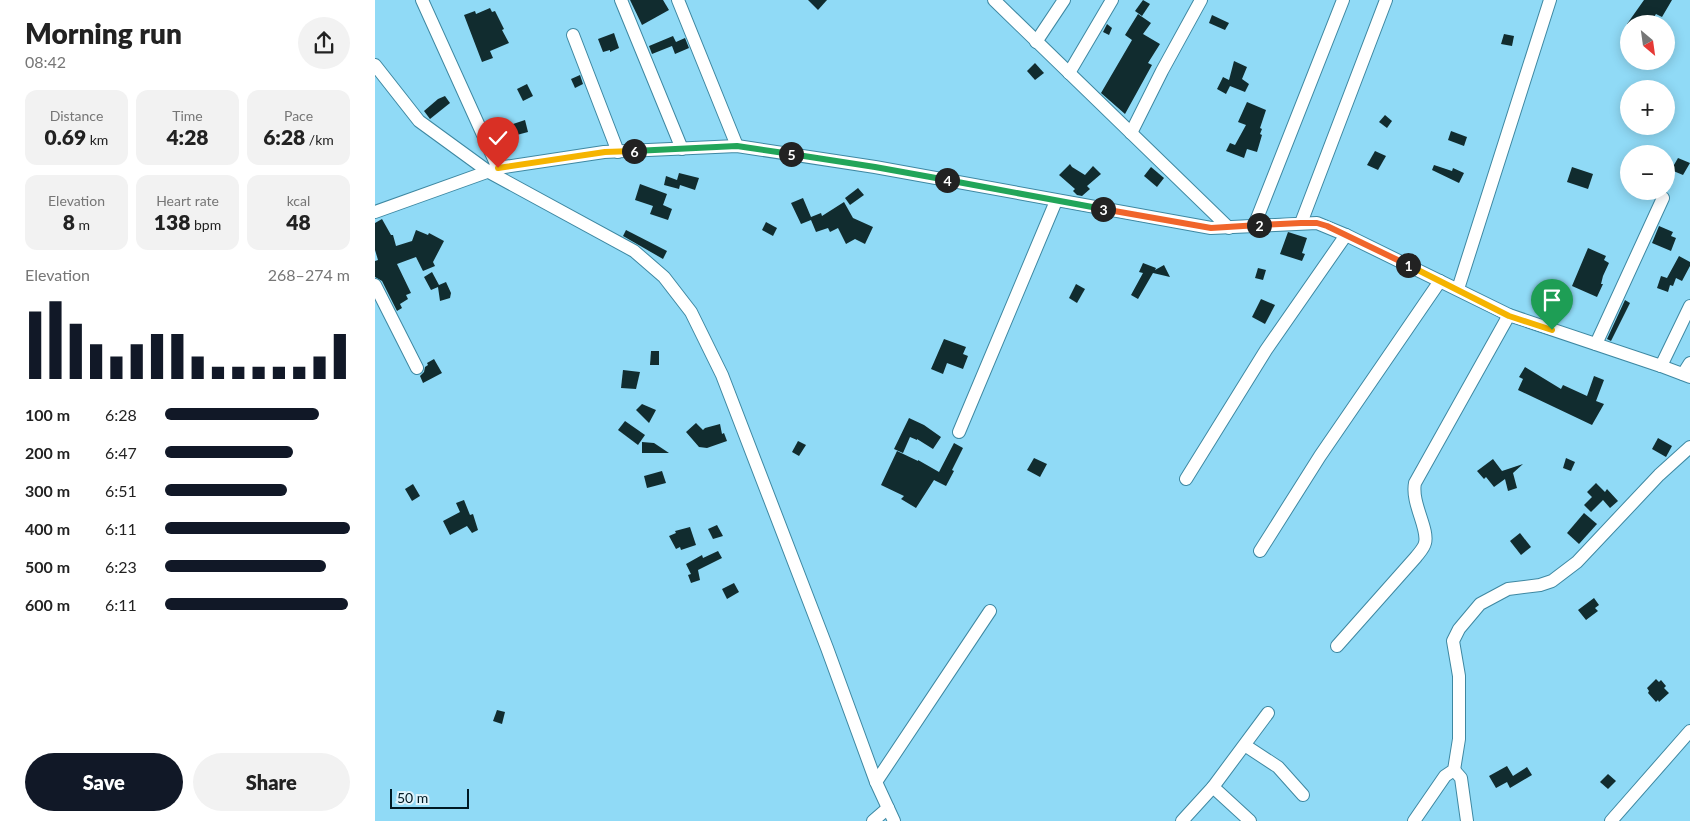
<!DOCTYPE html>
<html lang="en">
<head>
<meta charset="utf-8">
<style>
  body { margin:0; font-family:Lato,sans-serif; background:#f2f2f2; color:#222; height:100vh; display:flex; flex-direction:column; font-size:19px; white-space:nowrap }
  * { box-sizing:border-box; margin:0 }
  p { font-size:16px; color:#767676 }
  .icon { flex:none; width:28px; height:28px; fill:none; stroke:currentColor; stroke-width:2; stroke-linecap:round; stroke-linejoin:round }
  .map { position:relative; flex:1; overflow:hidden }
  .drawer { display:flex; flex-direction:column; background:#fff; width:375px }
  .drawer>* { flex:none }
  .needle { width:32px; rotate:151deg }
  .fabs { position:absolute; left:1245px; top:15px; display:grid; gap:10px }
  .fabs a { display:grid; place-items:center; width:55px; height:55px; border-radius:50%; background:#fff; box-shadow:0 2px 12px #0003; font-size:25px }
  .scale { position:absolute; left:15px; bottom:12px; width:79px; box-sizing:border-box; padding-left:5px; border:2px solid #001923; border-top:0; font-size:14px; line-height:18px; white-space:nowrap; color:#001923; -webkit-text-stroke:4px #def3fb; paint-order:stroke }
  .pin { position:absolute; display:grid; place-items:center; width:42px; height:42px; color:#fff; margin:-51px -21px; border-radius:50% 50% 50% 0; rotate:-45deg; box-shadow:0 0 5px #0007 }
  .pin .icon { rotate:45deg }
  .km { position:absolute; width:25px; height:25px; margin:-12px; border-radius:50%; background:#222; color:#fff; font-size:14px; line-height:25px; text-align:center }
  .round { display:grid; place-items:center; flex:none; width:52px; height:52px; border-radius:26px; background:#f2f2f2 }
  .overview { display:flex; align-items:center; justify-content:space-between; height:85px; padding:0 25px }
  h1 { font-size:28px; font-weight:800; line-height:38px }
  .stats { display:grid; grid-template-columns:repeat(3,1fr); gap:8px; height:85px; padding:5px 25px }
  .stats div { display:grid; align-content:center; border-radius:12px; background:#f2f2f2; text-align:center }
  .stats b { font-size:21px; font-weight:800 }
  .stats small { font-size:14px; font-weight:400 }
  .stats p { font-size:14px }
  .chart { height:140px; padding:10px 25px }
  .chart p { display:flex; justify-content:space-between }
  .chart svg { width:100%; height:90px; margin-top:5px; stroke:#111827; stroke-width:6 }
  .cta { display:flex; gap:10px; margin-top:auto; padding:10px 25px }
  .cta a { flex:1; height:58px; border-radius:30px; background:#111827; color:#fff; font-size:20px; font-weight:800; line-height:58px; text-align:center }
  .cta a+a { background:#f2f2f2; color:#222 }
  ul { padding:0 25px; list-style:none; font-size:16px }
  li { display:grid; grid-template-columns:80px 60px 1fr; align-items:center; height:38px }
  li i { height:12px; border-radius:6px; background:#111827 }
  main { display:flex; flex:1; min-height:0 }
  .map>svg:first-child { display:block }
  .building { fill:#112c2f }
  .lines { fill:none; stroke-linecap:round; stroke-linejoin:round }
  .minor-casing { stroke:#3e88a2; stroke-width:14 }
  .minor { stroke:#fff; stroke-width:12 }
  .split-1-casing { stroke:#fff; stroke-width:10 }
  .split-2-casing { stroke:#fff; stroke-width:10 }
  .split-3-casing { stroke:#fff; stroke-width:10 }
  .split-4-casing { stroke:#fff; stroke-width:10 }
  .split-5-casing { stroke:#fff; stroke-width:10 }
  .split-6-casing { stroke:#fff; stroke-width:10 }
  .split-7-casing { stroke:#fff; stroke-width:10 }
  .split-1 { stroke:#f5b400; stroke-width:6 }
  .split-2 { stroke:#f0652b; stroke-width:6 }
  .split-3 { stroke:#f0652b; stroke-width:6 }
  .split-4 { stroke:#22a559; stroke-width:6 }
  .split-5 { stroke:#22a559; stroke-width:6 }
  .split-6 { stroke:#22a559; stroke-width:6 }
  .split-7 { stroke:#f5b400; stroke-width:6 }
</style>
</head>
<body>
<main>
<section class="drawer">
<div class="overview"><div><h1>Morning run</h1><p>08:42</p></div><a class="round"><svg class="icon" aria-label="share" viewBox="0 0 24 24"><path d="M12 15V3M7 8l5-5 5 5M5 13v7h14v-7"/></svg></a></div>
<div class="stats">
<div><p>Distance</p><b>0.69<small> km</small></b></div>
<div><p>Time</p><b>4:28</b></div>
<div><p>Pace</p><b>6:28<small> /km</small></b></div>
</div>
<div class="stats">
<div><p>Elevation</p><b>8<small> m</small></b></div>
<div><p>Heart rate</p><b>138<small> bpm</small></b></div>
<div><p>kcal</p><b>48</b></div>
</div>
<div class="chart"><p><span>Elevation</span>268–274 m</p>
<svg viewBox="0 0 160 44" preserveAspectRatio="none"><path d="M5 44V11M15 44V6M25 44V17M35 44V27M45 44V33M55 44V27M65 44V22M75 44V22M85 44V33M95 44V38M105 44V38M115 44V38M125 44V38M135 44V38M145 44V33M155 44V22"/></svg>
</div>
<ul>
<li><b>100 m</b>6:28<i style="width:83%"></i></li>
<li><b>200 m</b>6:47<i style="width:69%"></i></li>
<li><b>300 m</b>6:51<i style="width:66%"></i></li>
<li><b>400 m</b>6:11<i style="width:100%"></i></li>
<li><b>500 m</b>6:23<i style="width:87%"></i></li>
<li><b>600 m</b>6:11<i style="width:99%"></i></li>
</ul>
<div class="cta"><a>Save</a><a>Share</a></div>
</section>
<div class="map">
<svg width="1315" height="821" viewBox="0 0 1315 821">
  <rect width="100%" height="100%" fill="#90daf6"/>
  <g class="building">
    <polygon points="255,0 288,0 294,10 267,25"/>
    <polygon points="433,0 452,0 443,10"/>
    <polygon points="768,0 775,4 767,16 760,11"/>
    <polygon points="1269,0 1297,0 1287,17 1281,14 1274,24 1252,24"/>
    <polygon points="115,8 117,12 120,11 129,29 127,30 134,43 115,51 118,58 107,62 89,15 100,11 101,14"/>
    <polygon points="763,14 776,23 768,34 785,44 773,63 777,65 750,114 726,93 757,40 750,35"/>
    <polygon points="837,15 854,23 850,30 834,23"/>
    <polygon points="732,24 737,28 734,35 728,32"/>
    <polygon points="239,33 244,48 235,52 235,50 228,52 223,39"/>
    <polygon points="1129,34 1139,36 1137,46 1126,44"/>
    <polygon points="298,36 301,42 310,38 314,48 300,54 297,46 277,54 274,46"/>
    <polygon points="859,61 872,67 867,79 874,84 870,92 855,86 851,94 842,89 848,77 854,80"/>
    <polygon points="660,63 669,73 660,80 652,71"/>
    <polygon points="205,75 208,84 200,88 196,79"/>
    <polygon points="152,84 158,96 148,101 142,89"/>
    <polygon points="70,96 75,103 55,119 49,111 63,99"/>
    <polygon points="872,102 891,110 885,128 887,129 885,134 887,135 882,152 872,149 869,158 851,151 855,143 860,145 871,125 863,122"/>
    <polygon points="1010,115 1017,121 1012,128 1004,122"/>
    <polygon points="150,120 153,132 138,136 135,125"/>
    <polygon points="1076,131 1092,137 1089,146 1073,140"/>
    <polygon points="1000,151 1011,156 1003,170 992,165"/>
    <polygon points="1303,158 1315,163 1308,175 1296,170"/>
    <polygon points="695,164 697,167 710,175 718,166 726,174 712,186 715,189 707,196 702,195 698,191 700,189 684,175"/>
    <polygon points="1059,165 1077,171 1078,168 1089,173 1084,183 1057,170"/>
    <polygon points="776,167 789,178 782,187 769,176"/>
    <polygon points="1197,167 1218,174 1213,189 1192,182"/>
    <polygon points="304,173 324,178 320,190 305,185 304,189 289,185 291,176 302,180"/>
    <polygon points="265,184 292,194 288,205 297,209 293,220 275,214 278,206 260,200"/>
    <polygon points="483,188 489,195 475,205 470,198"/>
    <polygon points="428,198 436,217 446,213 447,216 469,202 478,218 498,227 490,244 480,239 471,244 463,228 455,232 453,228 441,232 436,220 426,224 416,203"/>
    <polygon points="7,219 16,235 18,235 21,246 37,241 41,230 53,235 54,233 69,241 58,262 60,266 48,271 41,257 22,264 36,293 31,295 33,299 25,304 27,308 22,311 7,281 0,277 0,261 3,260 0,250 0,223"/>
    <polygon points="391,222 402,228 398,236 387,230"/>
    <polygon points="1284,226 1298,232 1296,236 1301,238 1296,251 1277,243"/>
    <polygon points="251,230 292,251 288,259 248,236"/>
    <polygon points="913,232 932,238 927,253 930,254 927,261 905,254"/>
    <polygon points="1213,248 1231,256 1229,260 1234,263 1228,276 1226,284 1228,284 1222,297 1197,286"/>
    <polygon points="1304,256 1315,262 1315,266 1307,281 1301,278 1298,286 1295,285 1293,292 1282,288 1286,276 1292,278"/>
    <polygon points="768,263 781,268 780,270 789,265 795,277 778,273 763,299 756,295 768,273 764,272"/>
    <polygon points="883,268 891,270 888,280 880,278"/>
    <polygon points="57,272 64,285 71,282 76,293 75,298 65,301 63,287 56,290 49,277"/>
    <polygon points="701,284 710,289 702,303 694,298"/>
    <polygon points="886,299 900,305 890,324 877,317"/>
    <polygon points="1250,300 1255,303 1236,341 1232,339"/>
    <polygon points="569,339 591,347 588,354 593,356 588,369 572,363 568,374 556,369"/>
    <polygon points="276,351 284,351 284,365 275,365"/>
    <polygon points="59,359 67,373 48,383 45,376 49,372 50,367 53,365 52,363"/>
    <polygon points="1150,367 1186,389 1188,385 1212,396 1219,376 1229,380 1221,401 1229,404 1217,425 1143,390 1148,379 1144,377"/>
    <polygon points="248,370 265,372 261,389 246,388"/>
    <polygon points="267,404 281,410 274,423 261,410"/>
    <polygon points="534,418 549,425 566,437 558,449 542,439 542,440 535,437 528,453 519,449"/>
    <polygon points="250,421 270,435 263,445 243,430"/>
    <polygon points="321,423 328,430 330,428 345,424 347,434 349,433 352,441 332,448 324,447 311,432"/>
    <polygon points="1283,438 1297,446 1291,457 1277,449"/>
    <polygon points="423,441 431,445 424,456 417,452"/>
    <polygon points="267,442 279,443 294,453 267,453"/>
    <polygon points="579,443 588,448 577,470 579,471 571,486 559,480 541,508 526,499 529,496 506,485 522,451 543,461 543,460 564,472"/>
    <polygon points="659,458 672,464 665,477 652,470"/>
    <polygon points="1191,458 1200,462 1196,471 1188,468"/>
    <polygon points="1118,459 1127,471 1148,464 1138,473 1142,488 1133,491 1130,479 1119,487 1111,477 1109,479 1102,471"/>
    <polygon points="287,471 291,483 272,488 269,476"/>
    <polygon points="1221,483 1230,492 1232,489 1243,501 1235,508 1228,500 1216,512 1209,505 1217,497 1212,492"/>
    <polygon points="38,484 45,496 37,501 30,489"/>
    <polygon points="89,500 95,515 98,514 103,530 97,533 92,526 75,535 68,521 85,512 81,503"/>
    <polygon points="1209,513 1222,524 1204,544 1192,533"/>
    <polygon points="342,525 348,536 338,539 333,529"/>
    <polygon points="315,527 321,545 306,550 305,547 301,549 294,536 301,533 300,531"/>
    <polygon points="1145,533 1156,547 1146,555 1135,541"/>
    <polygon points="343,551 347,558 323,570 325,580 316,583 313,575 316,574 311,564 327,555 328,558"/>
    <polygon points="359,583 364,592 352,599 347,589"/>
    <polygon points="1219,598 1224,605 1220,608 1223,611 1211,620 1203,610"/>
    <polygon points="1281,679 1284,682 1286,680 1291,686 1289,688 1294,693 1284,702 1283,700 1281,702 1273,693 1274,691 1272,688"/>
    <polygon points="122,710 130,712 127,724 118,721"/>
    <polygon points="1132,766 1138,776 1152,767 1157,775 1135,788 1132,782 1121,788 1114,776"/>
    <polygon points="1233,774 1241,781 1233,789 1225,782"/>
  </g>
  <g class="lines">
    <g class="minor-casing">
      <g id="minor">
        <polyline points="47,0 123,168"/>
        <polyline points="246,0 307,149"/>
        <polyline points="303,0 362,146"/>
        <polyline points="619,0 854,228"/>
        <polyline points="198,35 243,152"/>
        <polyline points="661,42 689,0"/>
        <polyline points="0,65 44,121 114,172 259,251 289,277 316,312 347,375 452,648 501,782 519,821"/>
        <polyline points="694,73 737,0"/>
        <polyline points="756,133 787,71 826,0"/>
        <polyline points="0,212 123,168 229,152 362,146 500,167 836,228 942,223 971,235 1134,315 1286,366 1315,377"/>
        <polyline points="926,223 1011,0"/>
        <polyline points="879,226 968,0"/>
        <polyline points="0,285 42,368"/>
        <polyline points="1083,289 1175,0"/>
        <polyline points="1221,344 1288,198"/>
        <polyline points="1286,366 1315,306"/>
        <polyline points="1308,374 1315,363"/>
        <polyline points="584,432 681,201"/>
        <polyline points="811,479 891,350 971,235"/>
        <polyline points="885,551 945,456 1065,281"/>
        <path d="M962,646L1041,557C1044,553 1049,548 1050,543C1054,529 1036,503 1040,483L1134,315"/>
        <polyline points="871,746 903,767 928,795"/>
        <polyline points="1079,770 1086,778 1092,821"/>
        <polyline points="501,782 615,611"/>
        <polyline points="838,787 875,821"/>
        <polyline points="498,821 513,808"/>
        <polyline points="807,821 838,787 893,713"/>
        <polyline points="1039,821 1070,776 1079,770 1084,739 1084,676 1078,641 1084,629 1105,604 1133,589 1165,585 1177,581 1202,562 1284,475 1315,447"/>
        <polyline points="1236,821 1315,731"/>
      </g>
    </g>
    <use href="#minor" class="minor"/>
  </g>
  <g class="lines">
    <g class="split-1-casing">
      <polyline id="split-1" points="1033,265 1134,316 1177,330"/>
    </g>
    <g class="split-2-casing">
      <polyline id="split-2" points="884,225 926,223 942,223 952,226 1033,265"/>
    </g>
    <g class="split-3-casing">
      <polyline id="split-3" points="728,209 836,228 884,225"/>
    </g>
    <g class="split-4-casing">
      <polyline id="split-4" points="572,180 728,209"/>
    </g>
    <g class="split-5-casing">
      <polyline id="split-5" points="416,154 500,167 572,180"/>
    </g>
    <g class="split-6-casing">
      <polyline id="split-6" points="259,151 362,146 416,154"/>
    </g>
    <g class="split-7-casing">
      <polyline id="split-7" points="123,168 230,152 259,151"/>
    </g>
    <use href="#split-1" class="split-1"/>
    <use href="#split-2" class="split-2"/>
    <use href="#split-3" class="split-3"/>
    <use href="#split-4" class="split-4"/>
    <use href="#split-5" class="split-5"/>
    <use href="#split-6" class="split-6"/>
    <use href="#split-7" class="split-7"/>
  </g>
</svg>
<div class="fabs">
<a><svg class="needle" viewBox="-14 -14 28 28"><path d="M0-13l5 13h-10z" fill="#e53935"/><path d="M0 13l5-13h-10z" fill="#767676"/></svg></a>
<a>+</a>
<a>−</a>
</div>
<div class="scale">50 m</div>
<div class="pin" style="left:1177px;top:330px;background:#1e9e55"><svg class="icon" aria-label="arrive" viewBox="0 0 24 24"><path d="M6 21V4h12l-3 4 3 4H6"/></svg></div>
<div class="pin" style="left:123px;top:168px;background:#d93025"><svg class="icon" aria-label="check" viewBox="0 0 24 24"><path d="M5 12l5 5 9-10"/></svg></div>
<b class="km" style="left:1033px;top:265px">1</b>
<b class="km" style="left:884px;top:225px">2</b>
<b class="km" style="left:728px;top:209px">3</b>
<b class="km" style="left:572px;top:180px">4</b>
<b class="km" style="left:416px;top:154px">5</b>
<b class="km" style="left:259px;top:151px">6</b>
</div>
</main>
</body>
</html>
